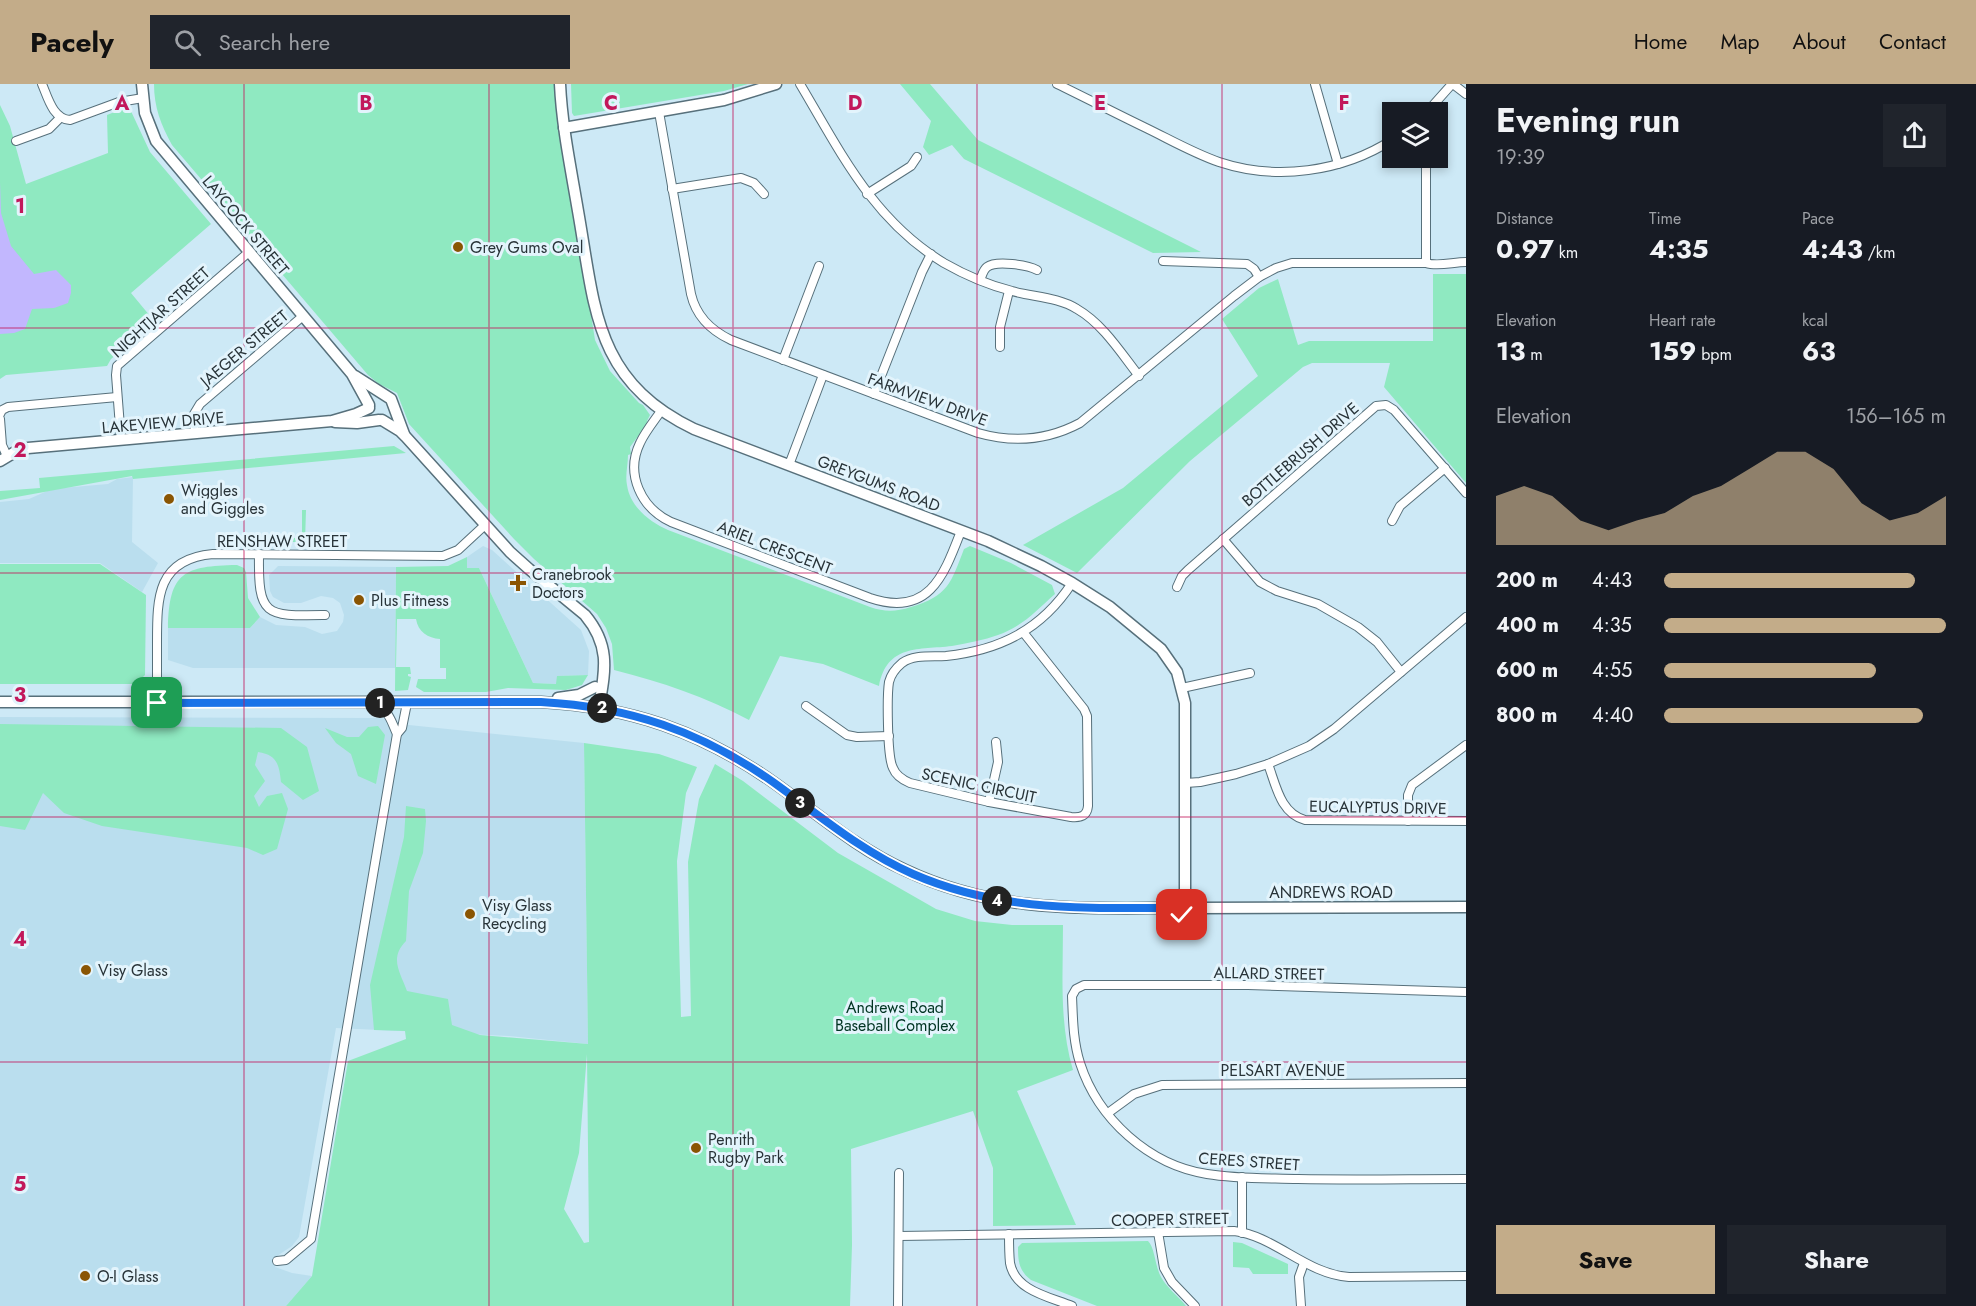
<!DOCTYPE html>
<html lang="en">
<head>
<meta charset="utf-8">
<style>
  body { margin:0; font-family:Jost,sans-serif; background:#20242c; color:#f1f3f6; height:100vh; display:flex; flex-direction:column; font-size:22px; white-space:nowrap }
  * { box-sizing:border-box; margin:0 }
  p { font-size:20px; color:#9ea1a6 }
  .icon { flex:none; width:33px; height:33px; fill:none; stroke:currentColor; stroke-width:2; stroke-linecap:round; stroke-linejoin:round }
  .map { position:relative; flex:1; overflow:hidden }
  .drawer { display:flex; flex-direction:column; background:#171b24; width:510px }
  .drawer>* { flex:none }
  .controls { position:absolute; left:1382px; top:18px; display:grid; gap:12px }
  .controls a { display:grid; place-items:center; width:66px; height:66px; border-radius:0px; background:#171b24; box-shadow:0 3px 9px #0003; font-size:30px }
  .pin { position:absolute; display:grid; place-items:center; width:51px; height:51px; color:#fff; margin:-26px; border-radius:12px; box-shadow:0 3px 9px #0006 }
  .km { position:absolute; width:30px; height:30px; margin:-15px; border-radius:50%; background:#222; color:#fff; font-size:16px; line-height:30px; text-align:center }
  .round { display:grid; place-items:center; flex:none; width:63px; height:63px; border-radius:0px; background:#20242c }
  .summary { display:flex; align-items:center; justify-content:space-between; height:102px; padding:0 30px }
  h1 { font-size:33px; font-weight:700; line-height:45px }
  .figures { display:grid; grid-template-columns:repeat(3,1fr); gap:9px; height:102px; padding:6px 30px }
  .figures div { display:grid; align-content:center }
  .figures b { font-size:26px; font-weight:700 }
  .figures small { font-size:16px; font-weight:400 }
  .figures p { font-size:16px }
  .chart { height:168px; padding:12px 30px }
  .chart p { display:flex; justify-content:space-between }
  .chart svg { width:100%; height:108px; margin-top:6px; fill:#c3ac89; opacity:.7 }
  .cta { display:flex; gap:12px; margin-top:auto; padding:12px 30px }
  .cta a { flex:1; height:69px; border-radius:0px; background:#c3ac89; color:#111; font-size:24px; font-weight:700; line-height:69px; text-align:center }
  .cta a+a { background:#20242c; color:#f1f3f6 }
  ul { padding:0 30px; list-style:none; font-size:20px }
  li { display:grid; grid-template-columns:96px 72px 1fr; align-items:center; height:45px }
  li i { height:15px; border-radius:8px; background:#c3ac89 }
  header { display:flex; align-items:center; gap:36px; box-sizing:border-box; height:84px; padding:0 30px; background:#c3ac89; color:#111 }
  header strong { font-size:28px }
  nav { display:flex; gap:33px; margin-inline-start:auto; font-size:21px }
  .search { width:420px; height:54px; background:#20242c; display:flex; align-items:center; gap:15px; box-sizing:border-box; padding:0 21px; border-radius:0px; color:#9ea1a6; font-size:22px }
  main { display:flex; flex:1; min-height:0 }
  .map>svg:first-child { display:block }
  .built { fill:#badeee }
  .green { fill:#8fe9c1; fill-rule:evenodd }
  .water { fill:#c2b7fe }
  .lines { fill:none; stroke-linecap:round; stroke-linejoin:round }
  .street-casing { stroke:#57707b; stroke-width:10 }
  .secondary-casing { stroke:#57707b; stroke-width:13 }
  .street { stroke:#fff; stroke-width:8 }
  .secondary { stroke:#fff; stroke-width:10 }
  .route-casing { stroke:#fff; stroke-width:12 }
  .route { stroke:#1a73e8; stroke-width:8 }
  .grid { fill:none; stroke:#c2185b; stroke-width:1.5; stroke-opacity:0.55 }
  .poi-dot { fill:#8a5503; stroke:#e3f4fc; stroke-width:2 }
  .labels { text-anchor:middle; stroke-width:6; stroke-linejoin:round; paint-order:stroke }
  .street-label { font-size:16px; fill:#283338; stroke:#e3f4fc }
  .poi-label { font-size:16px; fill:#283338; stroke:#e3f4fc; text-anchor:start }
  .park-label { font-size:16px; fill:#003422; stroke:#e3f4fc }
  .grid-label { font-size:20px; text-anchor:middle; font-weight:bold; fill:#c2185b; stroke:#e3f4fc; stroke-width:6; stroke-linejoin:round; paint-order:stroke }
</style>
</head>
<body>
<header>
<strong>Pacely</strong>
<div class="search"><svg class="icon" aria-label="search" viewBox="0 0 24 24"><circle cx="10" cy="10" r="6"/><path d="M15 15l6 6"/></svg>Search here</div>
<nav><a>Home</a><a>Map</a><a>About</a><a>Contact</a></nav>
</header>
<main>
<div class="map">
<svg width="1466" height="1222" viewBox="0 0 1466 1222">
  <rect width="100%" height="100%" fill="#cde9f6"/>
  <g class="built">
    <polygon points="133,393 132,458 158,479 142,508 100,479 0,479 0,418 29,415 47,407 62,404 108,400 117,395"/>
    <polygon points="483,462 492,466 581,546 589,567 588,591 557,592 557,600 533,599 479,484 467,484 467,473"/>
    <polygon points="278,482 396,483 395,584 193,584 168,576 168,544 250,544 260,533 276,541 305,543 322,550 337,547 343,538 344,531 340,519 333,514 321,512 301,519 284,519 273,513 270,507 269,491"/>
    <polygon points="0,633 381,634 409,641 584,659 588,960 509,952 336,944 299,1153 292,1162 277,1172 275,1183 292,1189 312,1192 286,1222 0,1222"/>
  </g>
  <g class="green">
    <path d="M154,0H555L595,256L610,287L639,319L643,321L650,331L647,337L648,339L630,363L631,370L628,371C628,381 625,392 627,401C630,423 650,438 668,446L870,523C885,528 895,528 911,523C948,512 951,499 964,465L970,462L1011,479L1052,501L1055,510C1037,526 1022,543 998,551C984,556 968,559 952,562C919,566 887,560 879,602L823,580L780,572L749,636C706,613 662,598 614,586L612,560L606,544L597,530L534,475L514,455L409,340L397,309L379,300L368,291L172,61C161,41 154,23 154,0Z"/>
    <polygon points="571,0 748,0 724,7 574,32 572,29"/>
    <polygon points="900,0 930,0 978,56 1201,168 1153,169 964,75 952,61 929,71 923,63 931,37"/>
    <polygon points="0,21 10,42 26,100 108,69 107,31 122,25 130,25 150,68 211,140 131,209 155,238 111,275 107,282 6,291 0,295"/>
    <polygon points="1433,190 1466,190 1466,399 1384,303 1390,279 1312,279 1303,283 1190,377 1077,489 1023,461 1123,404 1258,292 1222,235 1259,204 1278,195 1298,261 1309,257 1433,257"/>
    <polygon points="394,362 406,369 133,395 132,392 0,416 0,407 40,404 39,394"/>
    <polygon points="302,426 306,426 305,458 284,458 284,454 302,454"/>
    <path d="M467,473V484H479L533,599L556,600L557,592L588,591L582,601L566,606L508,604L486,608H424L416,603L418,595H446V584H440V555C428,554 418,548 416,535H397L396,583H410L411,590H408V592L411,593L408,606L395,607L396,483L448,482Z"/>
    <polygon points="0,480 100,480 146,511 145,591 136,600 0,600"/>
    <path d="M237,481L244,484L246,488L248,514L260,533L250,544H168C169,488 184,482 237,481Z"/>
    <path d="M0,640L281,644L307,663L319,707L303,716L281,698C279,680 277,671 258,668L255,681L265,697L254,712L259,723L267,712L282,709L288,725L277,765L263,771L247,764L102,742L64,729L43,709L25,746L0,742Z"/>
    <polygon points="378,642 385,651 376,700 358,692 351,670 336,659 325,644 347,653 359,653 368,643"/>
    <path d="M584,659L659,670L697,683L686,709L677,777L681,933L691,932L688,778L699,715L715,680L743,697L838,769L936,825L975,837L1012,841H1063C1063,890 1059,939 1073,986L1017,1007L1076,1141L993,1142V1084L973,1027L851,1065L852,1161L850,1222H286L312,1192L348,977L406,955L405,947L374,946L370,901L404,753L406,722L425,725L426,737L423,769L409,807L406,857C389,874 400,888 407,907L448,915L452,941L480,951L588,960ZM587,970L589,1158L584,1159L564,1125L579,1069Z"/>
    <path d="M1148,1157C1155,1164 1155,1182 1161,1193C1167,1204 1178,1212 1186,1222H1097L1031,1196C1019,1187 1018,1177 1018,1163L1022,1159Z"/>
    <polygon points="1233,1158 1242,1159 1288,1180 1288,1190 1253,1190 1249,1184 1233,1183"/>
  </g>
  <polygon class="water" points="0,98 1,129 11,162 34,190 56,186 71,201 71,209 68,219 54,224 32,225 25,245 14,249 0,250"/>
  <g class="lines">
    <g class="street-casing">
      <g id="street">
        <path d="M42,0C48,14 53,35 70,36L119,18L143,14"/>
        <path d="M800,0C841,69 873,136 944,179C965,191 988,201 1012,207C1033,213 1058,213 1077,225C1103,240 1121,269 1139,292"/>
        <path d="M1057,0C1086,14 1115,29 1144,43C1169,55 1193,69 1219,78C1276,97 1342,88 1392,56"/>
        <polyline points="1315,0 1338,80"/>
        <polyline points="1453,0 1466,10"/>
        <path d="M659,28L691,210C696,232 712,247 731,256L978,349C1013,359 1048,356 1080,339L1234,212L1259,193L1276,184L1292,179H1426C1438,183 1453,178 1466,178"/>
        <polyline points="1427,28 1452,0"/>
        <polyline points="16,57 49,45 60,34"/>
        <polyline points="672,105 741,94 754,99 764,110"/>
        <polyline points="867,110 911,82 917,73"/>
        <polyline points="1163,177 1247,180 1254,185 1259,193"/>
        <polyline points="1426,179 1426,74"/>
        <path d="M980,196C982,192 983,186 987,183C996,176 1028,181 1037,186"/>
        <polyline points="1000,263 1000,243 1009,207"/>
        <polyline points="783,276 819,182"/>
        <polyline points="874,310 922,188 931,170"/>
        <path d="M661,327C654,337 645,348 640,359C625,390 641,424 671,438L870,514C929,534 944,491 961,447"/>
        <polyline points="0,330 2,326 8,323 117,313"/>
        <polyline points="0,335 2,361 7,372"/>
        <polyline points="195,350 194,330 200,320 303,232"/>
        <polyline points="121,356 116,291 117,282 249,168"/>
        <polyline points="789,381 823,291"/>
        <polyline points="1392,437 1400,422 1445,384"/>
        <polyline points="1223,455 1260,498 1277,507 1318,520 1358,543 1377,558 1401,588"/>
        <path d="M259,470C258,533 265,532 325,531"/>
        <polyline points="1177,503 1182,492 1188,486 1376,322 1386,321 1394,326 1466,409"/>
        <path d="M1023,548L1084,625L1087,632L1088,722C1087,732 1081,734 1071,733L989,718L910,699C903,696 896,692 893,684C887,673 887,611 889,598C891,590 896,584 902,579C914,570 932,573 946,572C1001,566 1042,545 1072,499"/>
        <polyline points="1182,604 1250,589"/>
        <path d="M157,619C157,599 157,579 157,559C157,513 157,475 213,470L443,472L458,466L485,441"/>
        <path d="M370,619C391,629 388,630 397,650"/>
        <polyline points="806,622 847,651 857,653 889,652"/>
        <path d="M1268,680C1276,701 1280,729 1305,736L1466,737"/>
        <polyline points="1186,699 1200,698 1236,690 1268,680 1309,662 1334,645 1466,533"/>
        <polyline points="989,718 998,678 996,658"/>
        <polyline points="1408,737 1408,711 1412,701 1466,661"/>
        <path d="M1466,908L1248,901H1084L1076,905L1072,912C1073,935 1073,957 1080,979C1098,1035 1149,1081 1207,1090C1237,1095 1268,1094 1298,1095C1354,1096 1410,1095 1466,1095"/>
        <polyline points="1108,1029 1134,1010 1162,1001 1466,999"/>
        <polyline points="1242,1093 1242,1149"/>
        <polyline points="1158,1148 1164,1184 1172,1198 1195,1222"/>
        <path d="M1009,1150C1009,1160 1009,1169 1010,1179C1015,1207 1050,1213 1072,1222"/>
        <path d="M899,1152L1234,1147C1275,1152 1306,1190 1349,1193L1466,1192"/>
        <polyline points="277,1177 286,1176 311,1155 397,650 402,644 407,619"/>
        <polyline points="898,1222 899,1089"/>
        <polyline points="1301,1222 1299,1193 1304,1179"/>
      </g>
    </g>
    <g class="secondary-casing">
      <g id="secondary">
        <polyline points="142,0 145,29 156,57 352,290 369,321"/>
        <path d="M560,0C562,43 571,85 578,127C595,223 594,297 694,345L988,457L1041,482L1072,499L1110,523L1161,565L1177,588L1185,619V813"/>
        <polyline points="564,44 724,16 776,0"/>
        <polyline points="355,292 391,315 404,350"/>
        <path d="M382,336L400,347L406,353L510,468L529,485L585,531C611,562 605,587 599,623"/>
        <polyline points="335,338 357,339 379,336"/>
        <polyline points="0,377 15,368 28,364 332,337 356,330 369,324"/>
        <polyline points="558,614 579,611 595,603"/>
        <path d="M0,618H541C630,623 700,647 773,698C817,729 856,764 905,786C996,829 1079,824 1177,824"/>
        <polyline points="1177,824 1179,829 1184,832 1193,829 1195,824"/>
        <polyline points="1195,824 1466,823"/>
      </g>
    </g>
    <use href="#street" class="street"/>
    <use href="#secondary" class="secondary"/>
  </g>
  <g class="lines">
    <g class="route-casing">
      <path id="route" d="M157,619L541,618C630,623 700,647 773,698C819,731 861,767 913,790C1000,828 1084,824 1177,824L1182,831"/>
    </g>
    <use href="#route" class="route"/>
  </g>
  <path class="grid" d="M244,0V1222M489,0V1222M733,0V1222M977,0V1222M1222,0V1222M0,244H1466M0,489H1466M0,733H1466M0,978H1466"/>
  <g class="poi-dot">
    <circle cx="458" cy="163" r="6"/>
    <circle cx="169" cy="415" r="6"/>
    <path d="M515 490h6v6h6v6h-6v6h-6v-6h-6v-6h6z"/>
    <circle cx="359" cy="516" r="6"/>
    <circle cx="470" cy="830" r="6"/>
    <circle cx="86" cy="886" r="6"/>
    <circle cx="696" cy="1064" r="6"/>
    <circle cx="85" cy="1192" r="6"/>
  </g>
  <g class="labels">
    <g class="street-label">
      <text transform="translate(246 141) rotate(50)" y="6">LAYCOCK STREET</text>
      <text transform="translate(160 228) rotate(-42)" y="6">NIGHTJAR STREET</text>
      <text transform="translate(244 264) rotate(-40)" y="6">JAEGER STREET</text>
      <text transform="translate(928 315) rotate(20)" y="6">FARMVIEW DRIVE</text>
      <text transform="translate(163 338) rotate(-5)" y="6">LAKEVIEW DRIVE</text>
      <text transform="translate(1300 370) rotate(-41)" y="6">BOTTLEBRUSH DRIVE</text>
      <text transform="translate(879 399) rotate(21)" y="6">GREYGUMS ROAD</text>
      <text x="282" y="463">RENSHAW STREET</text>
      <text transform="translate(775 463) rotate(21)" y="6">ARIEL CRESCENT</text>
      <text transform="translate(979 701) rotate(12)" y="6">SCENIC CIRCUIT</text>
      <text transform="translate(1378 723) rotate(1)" y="6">EUCALYPTUS DRIVE</text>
      <text x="1331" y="814">ANDREWS ROAD</text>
      <text transform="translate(1269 889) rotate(1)" y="6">ALLARD STREET</text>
      <text x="1283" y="992">PELSART AVENUE</text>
      <text transform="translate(1249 1077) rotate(4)" y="6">CERES STREET</text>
      <text transform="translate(1170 1135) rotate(-1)" y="6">COOPER STREET</text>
    </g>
    <g class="poi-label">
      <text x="470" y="169">Grey Gums Oval</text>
      <text x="181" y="412">Wiggles<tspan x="181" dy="18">and Giggles</tspan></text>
      <text x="532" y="496">Cranebrook<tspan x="532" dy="18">Doctors</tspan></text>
      <text x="371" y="522">Plus Fitness</text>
      <text x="482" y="827">Visy Glass<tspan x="482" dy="18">Recycling</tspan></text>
      <text x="98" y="892">Visy Glass</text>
      <text x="708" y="1061">Penrith<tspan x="708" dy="18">Rugby Park</tspan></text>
      <text x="97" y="1198">O-I Glass</text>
    </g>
    <g class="park-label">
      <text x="895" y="929">Andrews Road<tspan x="895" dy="18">Baseball Complex</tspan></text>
    </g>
  </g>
  <g class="grid-label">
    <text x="122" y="26">A</text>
    <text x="366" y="26">B</text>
    <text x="611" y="26">C</text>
    <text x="855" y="26">D</text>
    <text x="1100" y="26">E</text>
    <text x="1344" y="26">F</text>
    <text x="20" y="129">1</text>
    <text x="20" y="373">2</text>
    <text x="20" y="618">3</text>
    <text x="20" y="862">4</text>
    <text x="20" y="1107">5</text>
  </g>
</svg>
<div class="controls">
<a><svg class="icon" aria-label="layers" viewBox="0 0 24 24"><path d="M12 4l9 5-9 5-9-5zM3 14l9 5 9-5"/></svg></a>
</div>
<div class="pin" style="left:157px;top:619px;background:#1e9e55"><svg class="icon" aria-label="arrive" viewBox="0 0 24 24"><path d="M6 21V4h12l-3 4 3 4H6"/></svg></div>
<div class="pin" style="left:1182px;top:831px;background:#d93025"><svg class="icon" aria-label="check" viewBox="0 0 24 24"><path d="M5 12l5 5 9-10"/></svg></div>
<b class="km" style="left:380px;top:619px">1</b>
<b class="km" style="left:602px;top:624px">2</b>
<b class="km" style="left:800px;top:719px">3</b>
<b class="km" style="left:997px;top:817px">4</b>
</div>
<section class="drawer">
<div class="summary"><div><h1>Evening run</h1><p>19:39</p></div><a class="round"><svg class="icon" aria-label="share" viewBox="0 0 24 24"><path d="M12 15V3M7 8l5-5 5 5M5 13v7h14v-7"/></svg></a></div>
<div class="figures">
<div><p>Distance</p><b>0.97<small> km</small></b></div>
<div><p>Time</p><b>4:35</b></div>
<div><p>Pace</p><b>4:43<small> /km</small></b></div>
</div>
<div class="figures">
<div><p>Elevation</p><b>13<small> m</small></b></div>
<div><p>Heart rate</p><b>159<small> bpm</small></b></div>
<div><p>kcal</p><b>63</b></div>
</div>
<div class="chart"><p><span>Elevation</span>156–165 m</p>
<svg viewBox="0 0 160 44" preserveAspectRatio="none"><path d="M0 44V24L10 20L20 24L30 34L40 38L50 34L60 31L70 24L80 20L90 13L100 6L110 6L120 13L130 27L140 34L150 31L160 24V44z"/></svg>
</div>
<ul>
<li><b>200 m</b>4:43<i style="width:89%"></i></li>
<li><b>400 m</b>4:35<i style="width:100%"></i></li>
<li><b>600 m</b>4:55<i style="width:75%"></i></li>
<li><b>800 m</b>4:40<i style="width:92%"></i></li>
</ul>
<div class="cta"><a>Save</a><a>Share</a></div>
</section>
</main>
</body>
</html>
